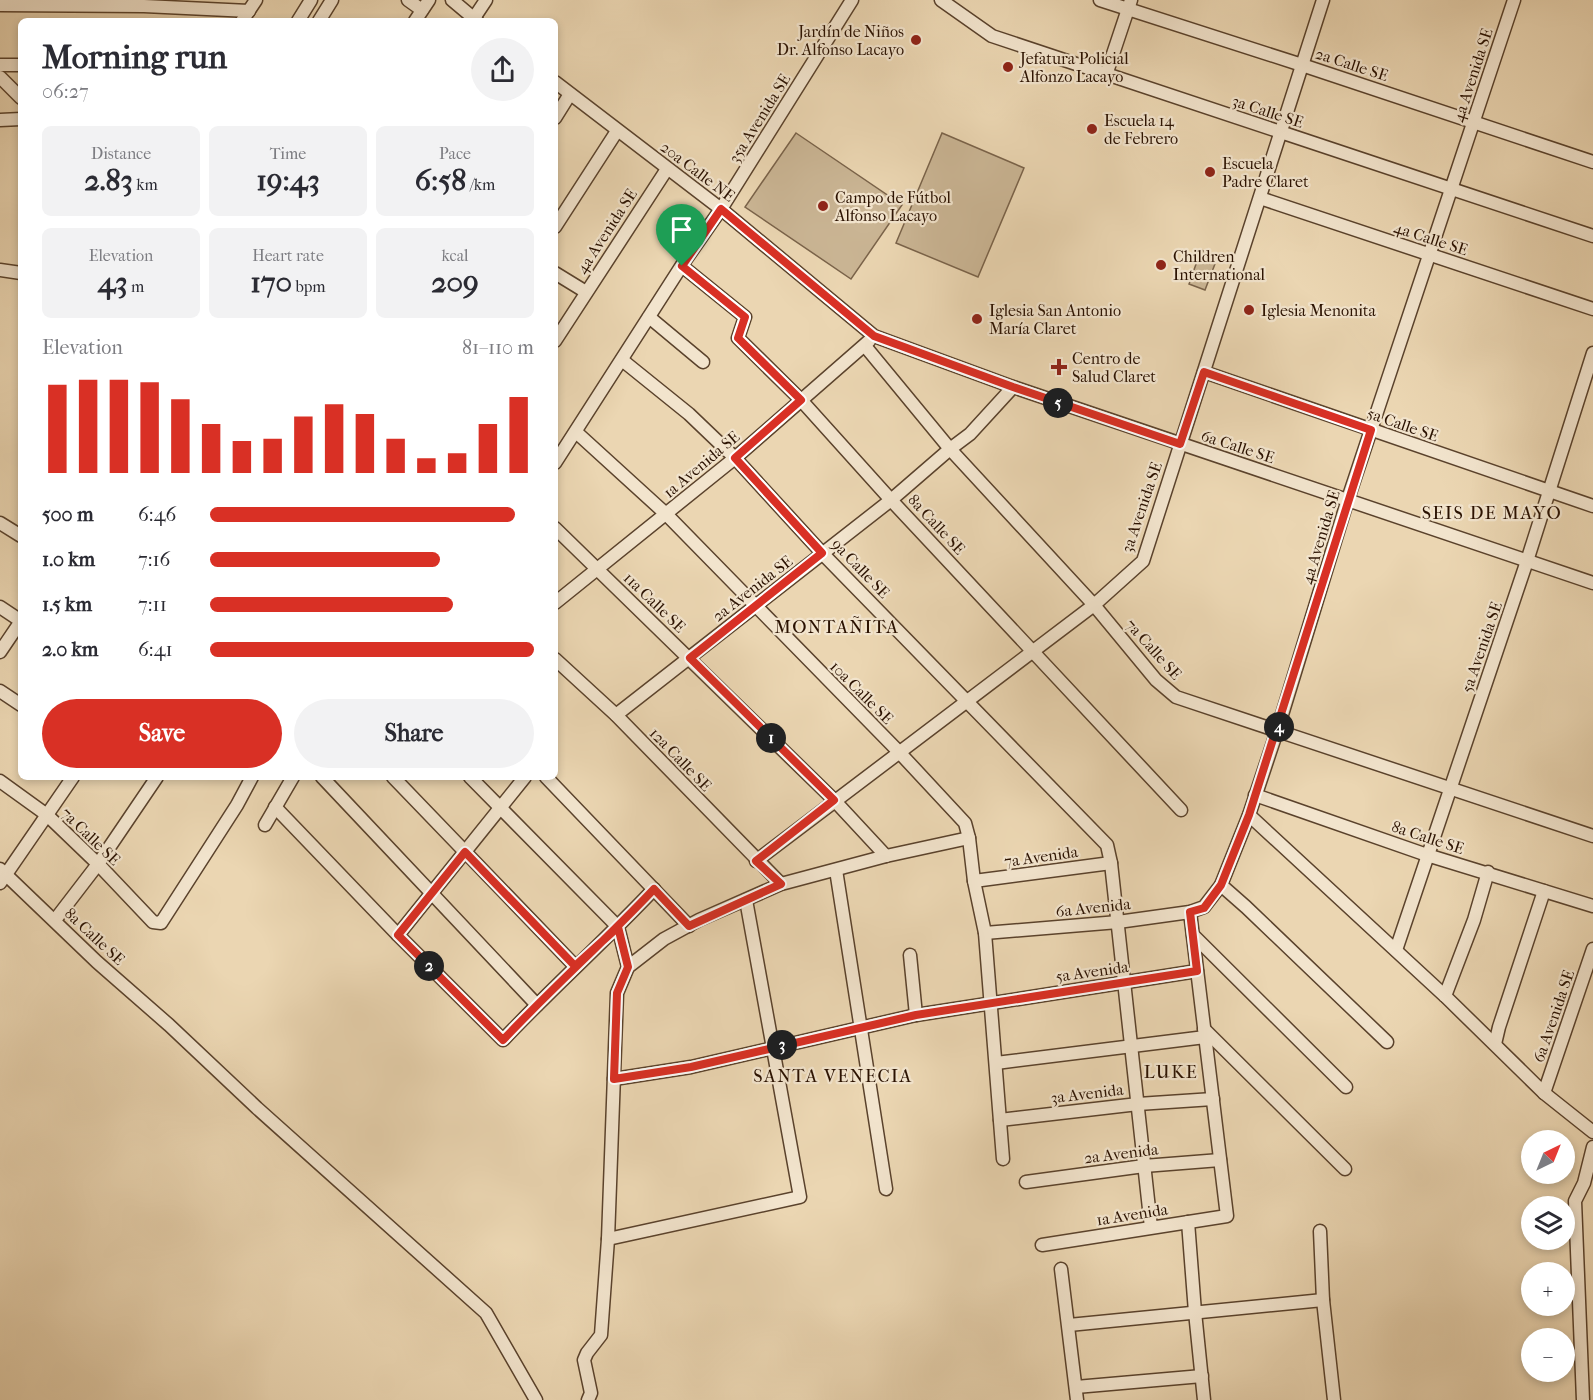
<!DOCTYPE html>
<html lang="en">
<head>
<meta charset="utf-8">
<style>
  body { margin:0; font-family:"IM FELL French Canon",serif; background:#f2f2f3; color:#2b2b33; height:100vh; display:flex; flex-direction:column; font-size:22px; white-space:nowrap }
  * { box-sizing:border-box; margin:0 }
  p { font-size:20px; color:#7c7c81 }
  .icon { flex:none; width:33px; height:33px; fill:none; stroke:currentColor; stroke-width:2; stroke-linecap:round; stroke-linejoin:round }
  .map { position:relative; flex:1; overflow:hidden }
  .sheet { position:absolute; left:18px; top:18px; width:540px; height:762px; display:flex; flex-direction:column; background:#fff; border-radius:9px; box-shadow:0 3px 9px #0003 }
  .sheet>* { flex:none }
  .needle { width:39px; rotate:43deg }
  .fabs { position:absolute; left:1521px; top:1130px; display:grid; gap:12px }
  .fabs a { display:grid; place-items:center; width:54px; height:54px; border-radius:50%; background:#fff; box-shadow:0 3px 9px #0003; font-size:30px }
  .pin { position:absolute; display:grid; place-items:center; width:51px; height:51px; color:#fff; margin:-62px -26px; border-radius:50% 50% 50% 0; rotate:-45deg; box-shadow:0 0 6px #0007 }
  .pin .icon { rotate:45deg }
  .km { position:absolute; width:30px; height:30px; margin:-15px; border-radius:50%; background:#222; color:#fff; font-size:16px; line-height:30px; text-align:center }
  .round { display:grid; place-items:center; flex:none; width:63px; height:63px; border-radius:32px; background:#f2f2f3 }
  .overview { display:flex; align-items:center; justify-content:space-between; height:102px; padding:0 24px }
  h1 { font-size:33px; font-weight:700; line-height:45px }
  .figures { display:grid; grid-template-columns:repeat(3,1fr); gap:9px; height:102px; padding:6px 24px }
  .figures div { display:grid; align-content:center; border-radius:9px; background:#f2f2f3; text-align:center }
  .figures b { font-size:30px; font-weight:700 }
  .figures small { font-size:16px; font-weight:400 }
  .figures p { font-size:16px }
  .chart { height:168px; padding:12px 24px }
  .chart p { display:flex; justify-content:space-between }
  .chart svg { width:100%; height:108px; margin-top:6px; stroke:#d93025; stroke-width:6 }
  .button { display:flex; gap:12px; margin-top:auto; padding:12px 24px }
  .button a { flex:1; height:69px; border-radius:36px; background:#d93025; color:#fff; font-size:24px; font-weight:700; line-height:69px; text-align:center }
  .button a+a { background:#f2f2f3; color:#2b2b33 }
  ul { padding:0 24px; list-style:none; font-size:20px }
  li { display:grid; grid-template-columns:96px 72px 1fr; align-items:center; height:45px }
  li i { height:15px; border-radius:8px; background:#d93025 }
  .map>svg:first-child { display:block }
  .green { fill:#cab594; stroke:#7a634a; stroke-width:1.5 }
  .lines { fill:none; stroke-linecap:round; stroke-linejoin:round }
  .minor-casing { stroke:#5a422c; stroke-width:15 }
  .minor { stroke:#f2e4cd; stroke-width:12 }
  .route-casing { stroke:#fff; stroke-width:12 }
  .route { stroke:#d93025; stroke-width:8 }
  .poi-dot { fill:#8f2418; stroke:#f2e4cd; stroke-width:2 }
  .labels { text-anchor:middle; stroke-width:4.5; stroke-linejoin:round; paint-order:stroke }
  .poi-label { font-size:16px; fill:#2a1100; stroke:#f2e4cd; text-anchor:start }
  .street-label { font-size:16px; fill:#2a1100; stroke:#f2e4cd }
  .neighbourhood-label { font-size:18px; letter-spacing:1.5px; fill:#2a1100; stroke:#f2e4cd }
</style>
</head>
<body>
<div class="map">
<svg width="1593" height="1400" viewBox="0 0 1593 1400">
  <rect width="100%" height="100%" fill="#ebd6b2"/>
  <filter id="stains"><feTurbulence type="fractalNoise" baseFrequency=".00333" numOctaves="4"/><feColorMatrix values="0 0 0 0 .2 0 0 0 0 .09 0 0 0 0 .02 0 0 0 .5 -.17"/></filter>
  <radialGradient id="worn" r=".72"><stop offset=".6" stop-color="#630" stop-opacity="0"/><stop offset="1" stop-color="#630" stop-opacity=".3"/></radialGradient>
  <g class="green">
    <polygon points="796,133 902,205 851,279 745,207"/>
    <polygon points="942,133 1024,168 978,277 896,243"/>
    <polygon points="1201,250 1218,256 1205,290 1189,284"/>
  </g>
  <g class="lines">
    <g class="minor-casing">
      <g id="minor">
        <polyline points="408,0 422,10"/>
        <polyline points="452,0 477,21"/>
        <polyline points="941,0 992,36 1593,236"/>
        <polyline points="1100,0 1302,65 1593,162"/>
        <polyline points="0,5 144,6 249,11"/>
        <polyline points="242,21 256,0"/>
        <polyline points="298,21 311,0"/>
        <polyline points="319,21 332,0"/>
        <polyline points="415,21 429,0"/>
        <polyline points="472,21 486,0"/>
        <polyline points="0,65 21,65"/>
        <polyline points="1106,75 1131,0"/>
        <polyline points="0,77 21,98"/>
        <polyline points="555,82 721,209 874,336 1013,387 1593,583"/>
        <polyline points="555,118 570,94"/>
        <polyline points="0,120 21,119"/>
        <polyline points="1260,198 1593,309"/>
        <polyline points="555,227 617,131"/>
        <polyline points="682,266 745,317 738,338 801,400 891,500 1181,810"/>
        <polyline points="0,270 21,273"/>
        <polyline points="555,273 586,292"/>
        <polyline points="649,317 703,362"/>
        <polyline points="555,341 667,169"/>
        <polyline points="865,346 950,449 1094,605 1156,680 1176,697 1593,836"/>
        <polyline points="622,360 689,414 735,458 822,553 1107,845 1111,863 1151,1227"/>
        <polyline points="1204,372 1593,506"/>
        <polyline points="576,432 666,514 899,752 965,823 969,838 974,881 985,933 1003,1159"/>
        <polyline points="555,463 684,262 721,209 852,0"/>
        <polyline points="0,523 21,536"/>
        <polyline points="555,528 834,800 886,856"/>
        <polyline points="555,603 735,458 869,341"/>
        <polyline points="0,607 21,621"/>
        <polyline points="0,652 21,621"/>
        <polyline points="555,659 616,715 781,884"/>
        <polyline points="0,691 21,705"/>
        <polyline points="616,715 891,500 950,449 970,434 1013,387"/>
        <polyline points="322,777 537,1005"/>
        <polyline points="393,777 575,966"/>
        <polyline points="470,777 618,927 628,967"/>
        <polyline points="546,777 689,926"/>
        <polyline points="0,781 47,815 98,864 153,922 161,923 237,805 252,777"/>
        <polyline points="1255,795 1427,855 1593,906"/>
        <path d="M275,807L398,935L503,1040C552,988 605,941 654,889"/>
        <polyline points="1249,815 1445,996 1544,1093 1593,1132"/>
        <polyline points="265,825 293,777"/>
        <polyline points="756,861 1094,605 1143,561 1323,0"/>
        <polyline points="0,869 97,962 169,1025 257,1108 486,1313 536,1400"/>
        <polyline points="836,870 886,1189"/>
        <polyline points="974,881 1111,863"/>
        <polyline points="0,883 73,777"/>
        <polyline points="1221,885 1246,907 1387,1042"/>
        <polyline points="55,920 98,864 157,777"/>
        <polyline points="985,933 1118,922 1190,912 1204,907 1221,885 1249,815 1277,731 1348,499 1514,0"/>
        <polyline points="398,935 525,777"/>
        <polyline points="1193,935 1346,1087"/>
        <polyline points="1396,950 1527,561 1593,353"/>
        <polyline points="910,955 916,1015"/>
        <polyline points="1445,996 1474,920 1488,872"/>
        <polyline points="1204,1029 1345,1169"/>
        <polyline points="1495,1044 1499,1027 1544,891"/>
        <polyline points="996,1063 1205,1037"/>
        <polyline points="614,1079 691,1067 916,1015 1197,971"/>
        <polyline points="1544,1093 1593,949"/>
        <polyline points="1000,1120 1138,1104 1213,1099"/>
        <polyline points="1026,1182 1144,1166 1220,1160"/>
        <polyline points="1188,1222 1195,1312 1204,1400"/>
        <polyline points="1320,1231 1323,1300 1334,1400"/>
        <polyline points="608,1239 800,1197 746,900"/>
        <polyline points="1042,1245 1227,1216 1190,912"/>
        <polyline points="1061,1269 1077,1400"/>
        <polyline points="1069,1325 1323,1300"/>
        <polyline points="1076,1387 1202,1376"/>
        <polyline points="588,1400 591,1393 584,1360 587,1353 601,1335 608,1239 617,993 628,967 664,939 699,920 781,884 886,856 969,838"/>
        <polyline points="1583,1400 1575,1201 1584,1183 1593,1147"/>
      </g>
    </g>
    <use href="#minor" class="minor"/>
  </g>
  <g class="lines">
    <g class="route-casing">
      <path id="route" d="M682,266L745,317L738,338L801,400L735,458L822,553L690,658L834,800L756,861L781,884L689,926L654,889C605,941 552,988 503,1040L398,935L465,852L575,966L618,927L628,967L617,993L614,1079L691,1067L916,1015L1197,971L1190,912L1204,908L1221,885L1249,815L1371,430L1204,372L1180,444L1013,387L874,336L721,209L682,266"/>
    </g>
    <use href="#route" class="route"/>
  </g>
  <g class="poi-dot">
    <circle cx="916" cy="40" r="6"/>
    <circle cx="1008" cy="67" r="6"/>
    <circle cx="1092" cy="129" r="6"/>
    <circle cx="1210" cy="172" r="6"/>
    <circle cx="823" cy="206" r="6"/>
    <circle cx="1161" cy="265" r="6"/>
    <circle cx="1249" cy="310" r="6"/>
    <circle cx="977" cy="319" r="6"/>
    <path d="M1056 358h6v6h6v6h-6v6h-6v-6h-6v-6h6z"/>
  </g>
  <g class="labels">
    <g class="poi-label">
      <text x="904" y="37" text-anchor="end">Jardín de Niños<tspan x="904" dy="18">Dr. Alfonso Lacayo</tspan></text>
      <text x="1020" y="64">Jefatura Policial<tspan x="1020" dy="18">Alfonzo Lacayo</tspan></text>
      <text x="1104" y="126">Escuela 14<tspan x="1104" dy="18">de Febrero</tspan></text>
      <text x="1222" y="169">Escuela<tspan x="1222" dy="18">Padre Claret</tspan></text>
      <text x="835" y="203">Campo de Fútbol<tspan x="835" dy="18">Alfonso Lacayo</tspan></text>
      <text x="1173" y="262">Children<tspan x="1173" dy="18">International</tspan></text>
      <text x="989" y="316">Iglesia San Antonio<tspan x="989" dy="18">María Claret</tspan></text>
      <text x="1261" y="316">Iglesia Menonita</text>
      <text x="1072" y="364">Centro de<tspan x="1072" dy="18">Salud Claret</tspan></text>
    </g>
    <g class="street-label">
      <text transform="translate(1352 64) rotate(18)" y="6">2a Calle SE</text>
      <text transform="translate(1472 75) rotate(-72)" y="6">4a Avenida SE</text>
      <text transform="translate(1268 111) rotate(18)" y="6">3a Calle SE</text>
      <text transform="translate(759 118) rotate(-58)" y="6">35a Avenida SE</text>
      <text transform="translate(698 171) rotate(37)" y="6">20a Calle NE</text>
      <text transform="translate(606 231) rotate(-57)" y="6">4a Avenida SE</text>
      <text transform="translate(1431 238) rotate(18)" y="6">4a Calle SE</text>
      <text transform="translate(1403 424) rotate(19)" y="6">5a Calle SE</text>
      <text transform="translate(1238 446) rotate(18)" y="6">6a Calle SE</text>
      <text transform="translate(701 464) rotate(-40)" y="6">1a Avenida SE</text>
      <text transform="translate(1141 507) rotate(-71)" y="6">3a Avenida SE</text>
      <text transform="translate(937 524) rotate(47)" y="6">8a Calle SE</text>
      <text transform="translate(1320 537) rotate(-73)" y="6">4a Avenida SE</text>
      <text transform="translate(861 568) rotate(46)" y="6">9a Calle SE</text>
      <text transform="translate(752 588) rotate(-38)" y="6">2a Avenida SE</text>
      <text transform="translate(655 602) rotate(44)" y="6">11a Calle SE</text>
      <text transform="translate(1481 647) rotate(-71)" y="6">5a Avenida SE</text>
      <text transform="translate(1154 649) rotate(48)" y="6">7a Calle SE</text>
      <text transform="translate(862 692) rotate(45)" y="6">10a Calle SE</text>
      <text transform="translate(681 759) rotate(46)" y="6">12a Calle SE</text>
      <text transform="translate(91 836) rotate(44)" y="6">7a Calle SE</text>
      <text transform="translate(1428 837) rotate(18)" y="6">8a Calle SE</text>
      <text transform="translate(1041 856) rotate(-8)" y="6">7a Avenida</text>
      <text transform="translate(1093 907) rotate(-6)" y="6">6a Avenida</text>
      <text transform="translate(95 936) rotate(43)" y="6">8a Calle SE</text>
      <text transform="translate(1092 971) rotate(-8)" y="6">5a Avenida</text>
      <text transform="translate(1553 1016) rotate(-71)" y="6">6a Avenida SE</text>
      <text transform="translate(1087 1093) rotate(-7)" y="6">3a Avenida</text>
      <text transform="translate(1121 1153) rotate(-7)" y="6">2a Avenida</text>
      <text transform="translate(1132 1214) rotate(-9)" y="6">1a Avenida</text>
    </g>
    <g class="neighbourhood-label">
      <text x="1492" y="519">SEIS DE MAYO</text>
      <text x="837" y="633">MONTAÑITA</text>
      <text x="1171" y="1078">LUKE</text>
      <text x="833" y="1082">SANTA VENECIA</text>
    </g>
  </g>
  <rect width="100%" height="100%" filter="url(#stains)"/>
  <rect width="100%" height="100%" fill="url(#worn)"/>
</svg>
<div class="fabs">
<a><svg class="needle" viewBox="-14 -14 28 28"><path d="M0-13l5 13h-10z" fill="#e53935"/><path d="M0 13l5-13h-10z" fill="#7c7c81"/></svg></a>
<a><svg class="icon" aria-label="layers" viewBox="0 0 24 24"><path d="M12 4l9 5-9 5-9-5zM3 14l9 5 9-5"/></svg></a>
<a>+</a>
<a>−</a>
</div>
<div class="pin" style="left:682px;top:266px;background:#1e9e55"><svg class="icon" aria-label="arrive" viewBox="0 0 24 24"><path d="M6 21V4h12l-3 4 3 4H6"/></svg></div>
<b class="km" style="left:771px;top:738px">1</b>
<b class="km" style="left:429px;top:966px">2</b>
<b class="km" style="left:782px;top:1045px">3</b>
<b class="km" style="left:1279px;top:727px">4</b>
<b class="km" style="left:1058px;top:403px">5</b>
<section class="sheet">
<div class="overview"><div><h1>Morning run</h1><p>06:27</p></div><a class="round"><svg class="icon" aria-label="share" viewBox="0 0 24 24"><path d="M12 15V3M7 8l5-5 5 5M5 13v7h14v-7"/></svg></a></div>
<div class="figures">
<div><p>Distance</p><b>2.83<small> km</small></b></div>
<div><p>Time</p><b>19:43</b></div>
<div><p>Pace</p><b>6:58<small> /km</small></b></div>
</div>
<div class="figures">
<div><p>Elevation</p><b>43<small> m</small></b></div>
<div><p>Heart rate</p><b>170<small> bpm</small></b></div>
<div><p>kcal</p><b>209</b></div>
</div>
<div class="chart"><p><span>Elevation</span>81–110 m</p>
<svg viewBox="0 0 160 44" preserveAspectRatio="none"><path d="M5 44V8M15 44V6M25 44V6M35 44V7M45 44V14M55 44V24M65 44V31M75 44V30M85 44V21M95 44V16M105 44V20M115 44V30M125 44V38M135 44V36M145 44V24M155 44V13"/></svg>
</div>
<ul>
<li><b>500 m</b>6:46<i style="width:94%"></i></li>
<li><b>1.0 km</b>7:16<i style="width:71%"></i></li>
<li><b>1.5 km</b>7:11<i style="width:75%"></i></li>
<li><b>2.0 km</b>6:41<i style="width:100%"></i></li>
</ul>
<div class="button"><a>Save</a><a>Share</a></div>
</section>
</div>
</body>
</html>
